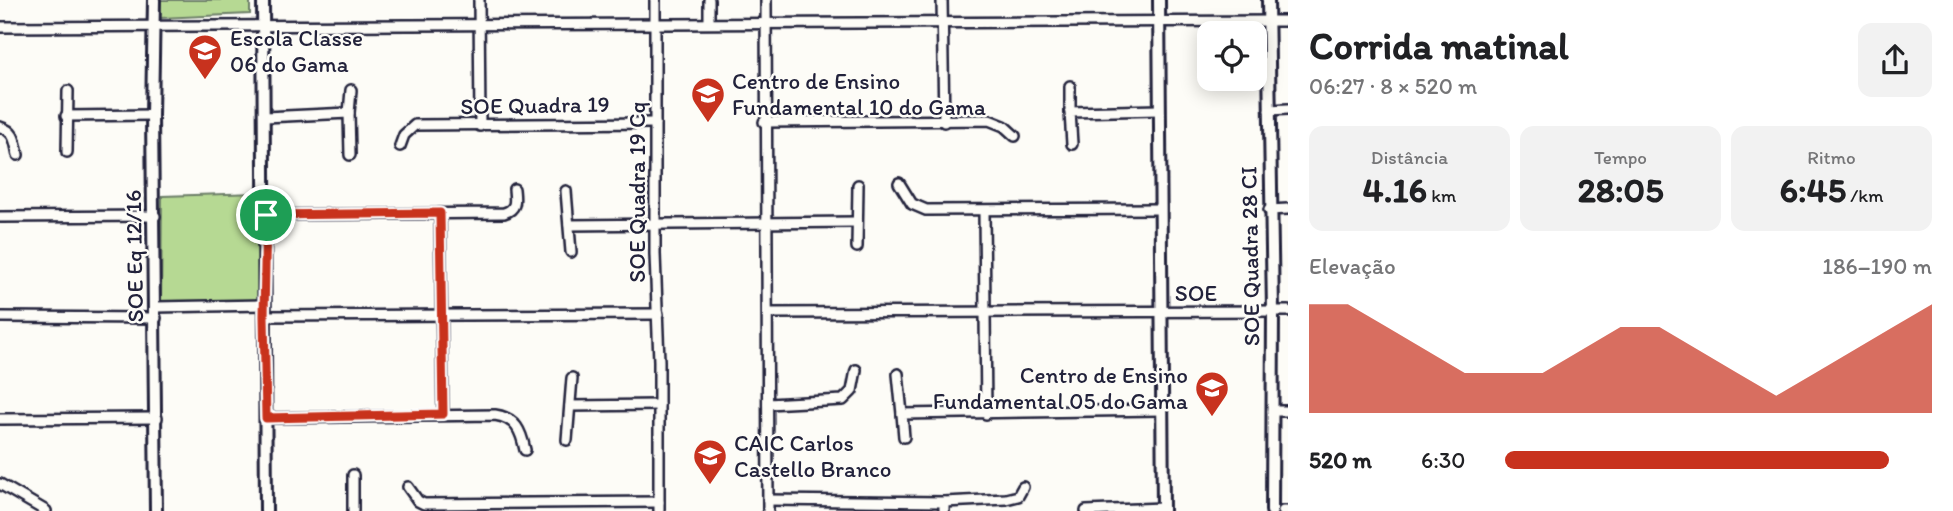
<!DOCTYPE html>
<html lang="pt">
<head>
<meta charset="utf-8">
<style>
  body { margin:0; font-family:Itim,sans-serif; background:#f2f2f2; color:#202124; height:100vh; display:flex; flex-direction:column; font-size:26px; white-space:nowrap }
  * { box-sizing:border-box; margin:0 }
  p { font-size:23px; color:#757577 }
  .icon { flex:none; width:38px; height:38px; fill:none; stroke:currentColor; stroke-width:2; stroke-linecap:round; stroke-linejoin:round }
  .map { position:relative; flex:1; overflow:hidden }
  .drawer { display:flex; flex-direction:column; background:#fff; width:665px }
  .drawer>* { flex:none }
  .fabs { position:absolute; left:1197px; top:21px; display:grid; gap:14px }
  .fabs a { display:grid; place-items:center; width:70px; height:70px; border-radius:14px; background:#fff; box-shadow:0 4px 18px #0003; font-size:35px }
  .pin { position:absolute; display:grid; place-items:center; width:60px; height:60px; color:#fff; margin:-30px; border:4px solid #fff; border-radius:50%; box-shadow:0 2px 7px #0007 }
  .round { display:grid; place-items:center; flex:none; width:74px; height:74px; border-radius:14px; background:#f2f2f2 }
  .summary { display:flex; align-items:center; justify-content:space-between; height:119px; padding:0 21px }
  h1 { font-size:38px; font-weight:800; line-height:52px }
  .figures { display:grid; grid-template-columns:repeat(3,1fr); gap:10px; height:119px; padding:7px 21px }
  .figures div { display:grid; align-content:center; border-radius:14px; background:#f2f2f2; text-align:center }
  .figures b { font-size:35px; font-weight:800 }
  .figures small { font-size:19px; font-weight:400 }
  .figures p { font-size:19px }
  .chart { height:196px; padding:14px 21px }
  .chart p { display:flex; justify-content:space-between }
  .chart svg { width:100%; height:126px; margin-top:7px; fill:#c8321e; opacity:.7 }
  ul { padding:0 21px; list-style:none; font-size:23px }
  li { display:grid; grid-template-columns:112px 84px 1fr; align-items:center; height:52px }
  li i { height:18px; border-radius:9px; background:#c8321e }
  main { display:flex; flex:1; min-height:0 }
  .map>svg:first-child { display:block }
  .green { fill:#b6d993; stroke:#6c7e67; stroke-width:2 }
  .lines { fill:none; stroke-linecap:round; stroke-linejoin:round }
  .minor-casing { stroke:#22223b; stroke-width:14 }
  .tertiary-casing { stroke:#22223b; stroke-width:16 }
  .minor { stroke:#fdfcf7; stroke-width:9 }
  .tertiary { stroke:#fdfcf7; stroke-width:10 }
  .route-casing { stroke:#fff; stroke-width:14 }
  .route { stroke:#c8321e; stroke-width:9 }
  .labels { text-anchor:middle; stroke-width:5; stroke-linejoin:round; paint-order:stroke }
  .poi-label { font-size:23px; fill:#22223b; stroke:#fdfcf7; text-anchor:start }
  .street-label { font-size:23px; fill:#22223b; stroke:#fdfcf7 }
</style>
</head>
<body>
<main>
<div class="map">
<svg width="1288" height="511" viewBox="0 0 1288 511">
  <rect width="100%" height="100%" fill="#fdfcf7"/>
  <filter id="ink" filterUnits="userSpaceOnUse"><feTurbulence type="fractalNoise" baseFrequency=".0143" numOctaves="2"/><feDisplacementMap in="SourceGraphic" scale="14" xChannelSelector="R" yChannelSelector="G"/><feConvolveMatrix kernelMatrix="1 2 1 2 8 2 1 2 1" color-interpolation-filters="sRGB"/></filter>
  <g filter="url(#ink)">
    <g class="green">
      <polygon points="160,0 250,0 250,14 160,18"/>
      <polygon points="258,193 257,301 161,303 162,196"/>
    </g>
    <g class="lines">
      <g class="minor-casing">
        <g id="minor">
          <polyline points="479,0 480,126"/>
          <polyline points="655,0 655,254 659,361 659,511"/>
          <polyline points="766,0 768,511"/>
          <polyline points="942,0 944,122"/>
          <polyline points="709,22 709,0"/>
          <polyline points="0,27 1288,21"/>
          <polyline points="1070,86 1070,112"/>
          <polyline points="1269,110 1288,109"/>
          <polyline points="349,113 351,90"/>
          <polyline points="66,116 152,115"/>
          <polyline points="265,117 349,113 350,155"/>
          <polyline points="764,122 989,120 1004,126 1015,136"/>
          <path d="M0,127C15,131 15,141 18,155"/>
          <polyline points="1072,144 1070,112 1159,110"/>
          <polyline points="400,146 404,135 415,125 655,123"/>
          <polyline points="67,152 68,91"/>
          <polyline points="899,183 912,204 926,210 1160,209"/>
          <polyline points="566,191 571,252"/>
          <polyline points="1269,210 1288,209"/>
          <polyline points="984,211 986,414"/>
          <polyline points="440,213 443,414"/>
          <path d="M266,215L504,213C517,209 515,201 514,189"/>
          <polyline points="0,217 155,216"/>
          <polyline points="569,225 856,222"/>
          <polyline points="857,247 858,185"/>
          <polyline points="155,307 264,305"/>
          <polyline points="769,313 1288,311"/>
          <polyline points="264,316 658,314"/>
          <polyline points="0,317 156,318"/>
          <polyline points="898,374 902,414"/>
          <polyline points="768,404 843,400 852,391 856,370"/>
          <polyline points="570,406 659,405"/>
          <polyline points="1272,411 1288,411"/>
          <path d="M266,418L495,415C516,418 521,431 525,450"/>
          <polyline points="0,419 157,418"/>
          <polyline points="904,437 902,414 1161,410"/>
          <polyline points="567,440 572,378"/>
          <polyline points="0,484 46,511"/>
          <polyline points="408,487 418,501 424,504 659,502"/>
          <polyline points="768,500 944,502 944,511"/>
          <polyline points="944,502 1006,499 1018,496 1023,487"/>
          <polyline points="353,511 353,475"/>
          <polyline points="1086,511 1163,508"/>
          <polyline points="1283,511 1288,511"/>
        </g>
      </g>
      <g class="tertiary-casing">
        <g id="tertiary">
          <polyline points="154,0 152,115 156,511"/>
          <polyline points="263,0 266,511"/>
          <polyline points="1159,0 1163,511"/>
          <polyline points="1268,0 1273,311 1272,511"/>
        </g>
      </g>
      <use href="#minor" class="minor"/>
      <use href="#tertiary" class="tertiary"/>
    </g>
  </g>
  <g class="lines" filter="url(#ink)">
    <g class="route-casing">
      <polygon id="route" points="440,213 443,414 266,418 264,316 266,215"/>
    </g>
    <use href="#route" class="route"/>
  </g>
  <defs>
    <g id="school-pin" transform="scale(1.75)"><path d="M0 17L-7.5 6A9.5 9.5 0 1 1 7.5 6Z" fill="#c8321e" stroke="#fdfcf7"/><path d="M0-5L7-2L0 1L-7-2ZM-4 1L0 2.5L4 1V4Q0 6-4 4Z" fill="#fff"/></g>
  </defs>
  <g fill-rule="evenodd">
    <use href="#school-pin" x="205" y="51"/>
    <use href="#school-pin" x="708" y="94"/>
    <use href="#school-pin" x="1212" y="388"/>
    <use href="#school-pin" x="710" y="456"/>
  </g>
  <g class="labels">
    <g class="poi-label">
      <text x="230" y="46">Escola Classe<tspan x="230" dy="26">06 do Gama</tspan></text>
      <text x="732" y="89">Centro de Ensino<tspan x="732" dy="26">Fundamental 10 do Gama</tspan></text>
      <text x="1188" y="383" text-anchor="end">Centro de Ensino<tspan x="1188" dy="26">Fundamental 05 do Gama</tspan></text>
      <text x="734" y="451">CAIC Carlos<tspan x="734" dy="26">Castello Branco</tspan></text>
    </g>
    <g class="street-label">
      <text transform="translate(535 105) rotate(-1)" y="8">SOE Quadra 19</text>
      <text transform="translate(637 192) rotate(-90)" y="8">SOE Quadra 19 Cq</text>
      <text transform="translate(134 256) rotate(-91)" y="8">SOE Eq 12/16</text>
      <text transform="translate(1250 256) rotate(-91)" y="8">SOE Quadra 28 CI</text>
      <text x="1196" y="301">SOE</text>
    </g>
  </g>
</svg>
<div class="fabs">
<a><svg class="icon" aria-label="locate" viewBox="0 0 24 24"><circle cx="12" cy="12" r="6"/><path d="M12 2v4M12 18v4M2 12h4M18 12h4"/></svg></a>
</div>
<div class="pin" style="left:266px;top:215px;background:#1e9e55"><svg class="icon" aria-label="arrive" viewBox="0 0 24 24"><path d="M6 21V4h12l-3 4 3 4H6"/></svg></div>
</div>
<section class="drawer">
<div class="summary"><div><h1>Corrida matinal</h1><p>06:27 · 8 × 520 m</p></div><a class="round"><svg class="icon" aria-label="share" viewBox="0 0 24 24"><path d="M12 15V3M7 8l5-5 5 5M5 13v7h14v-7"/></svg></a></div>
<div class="figures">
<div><p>Distância</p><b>4.16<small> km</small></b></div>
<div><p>Tempo</p><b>28:05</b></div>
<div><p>Ritmo</p><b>6:45<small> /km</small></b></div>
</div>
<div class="chart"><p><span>Elevação</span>186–190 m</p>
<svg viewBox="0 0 160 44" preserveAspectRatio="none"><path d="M0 44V6L10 6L20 14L30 22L40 30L50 30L60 30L70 22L80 14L90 14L100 22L110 30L120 38L130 30L140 22L150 14L160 6V44z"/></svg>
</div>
<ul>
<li><b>520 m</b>6:30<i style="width:90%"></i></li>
</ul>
</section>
</main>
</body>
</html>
